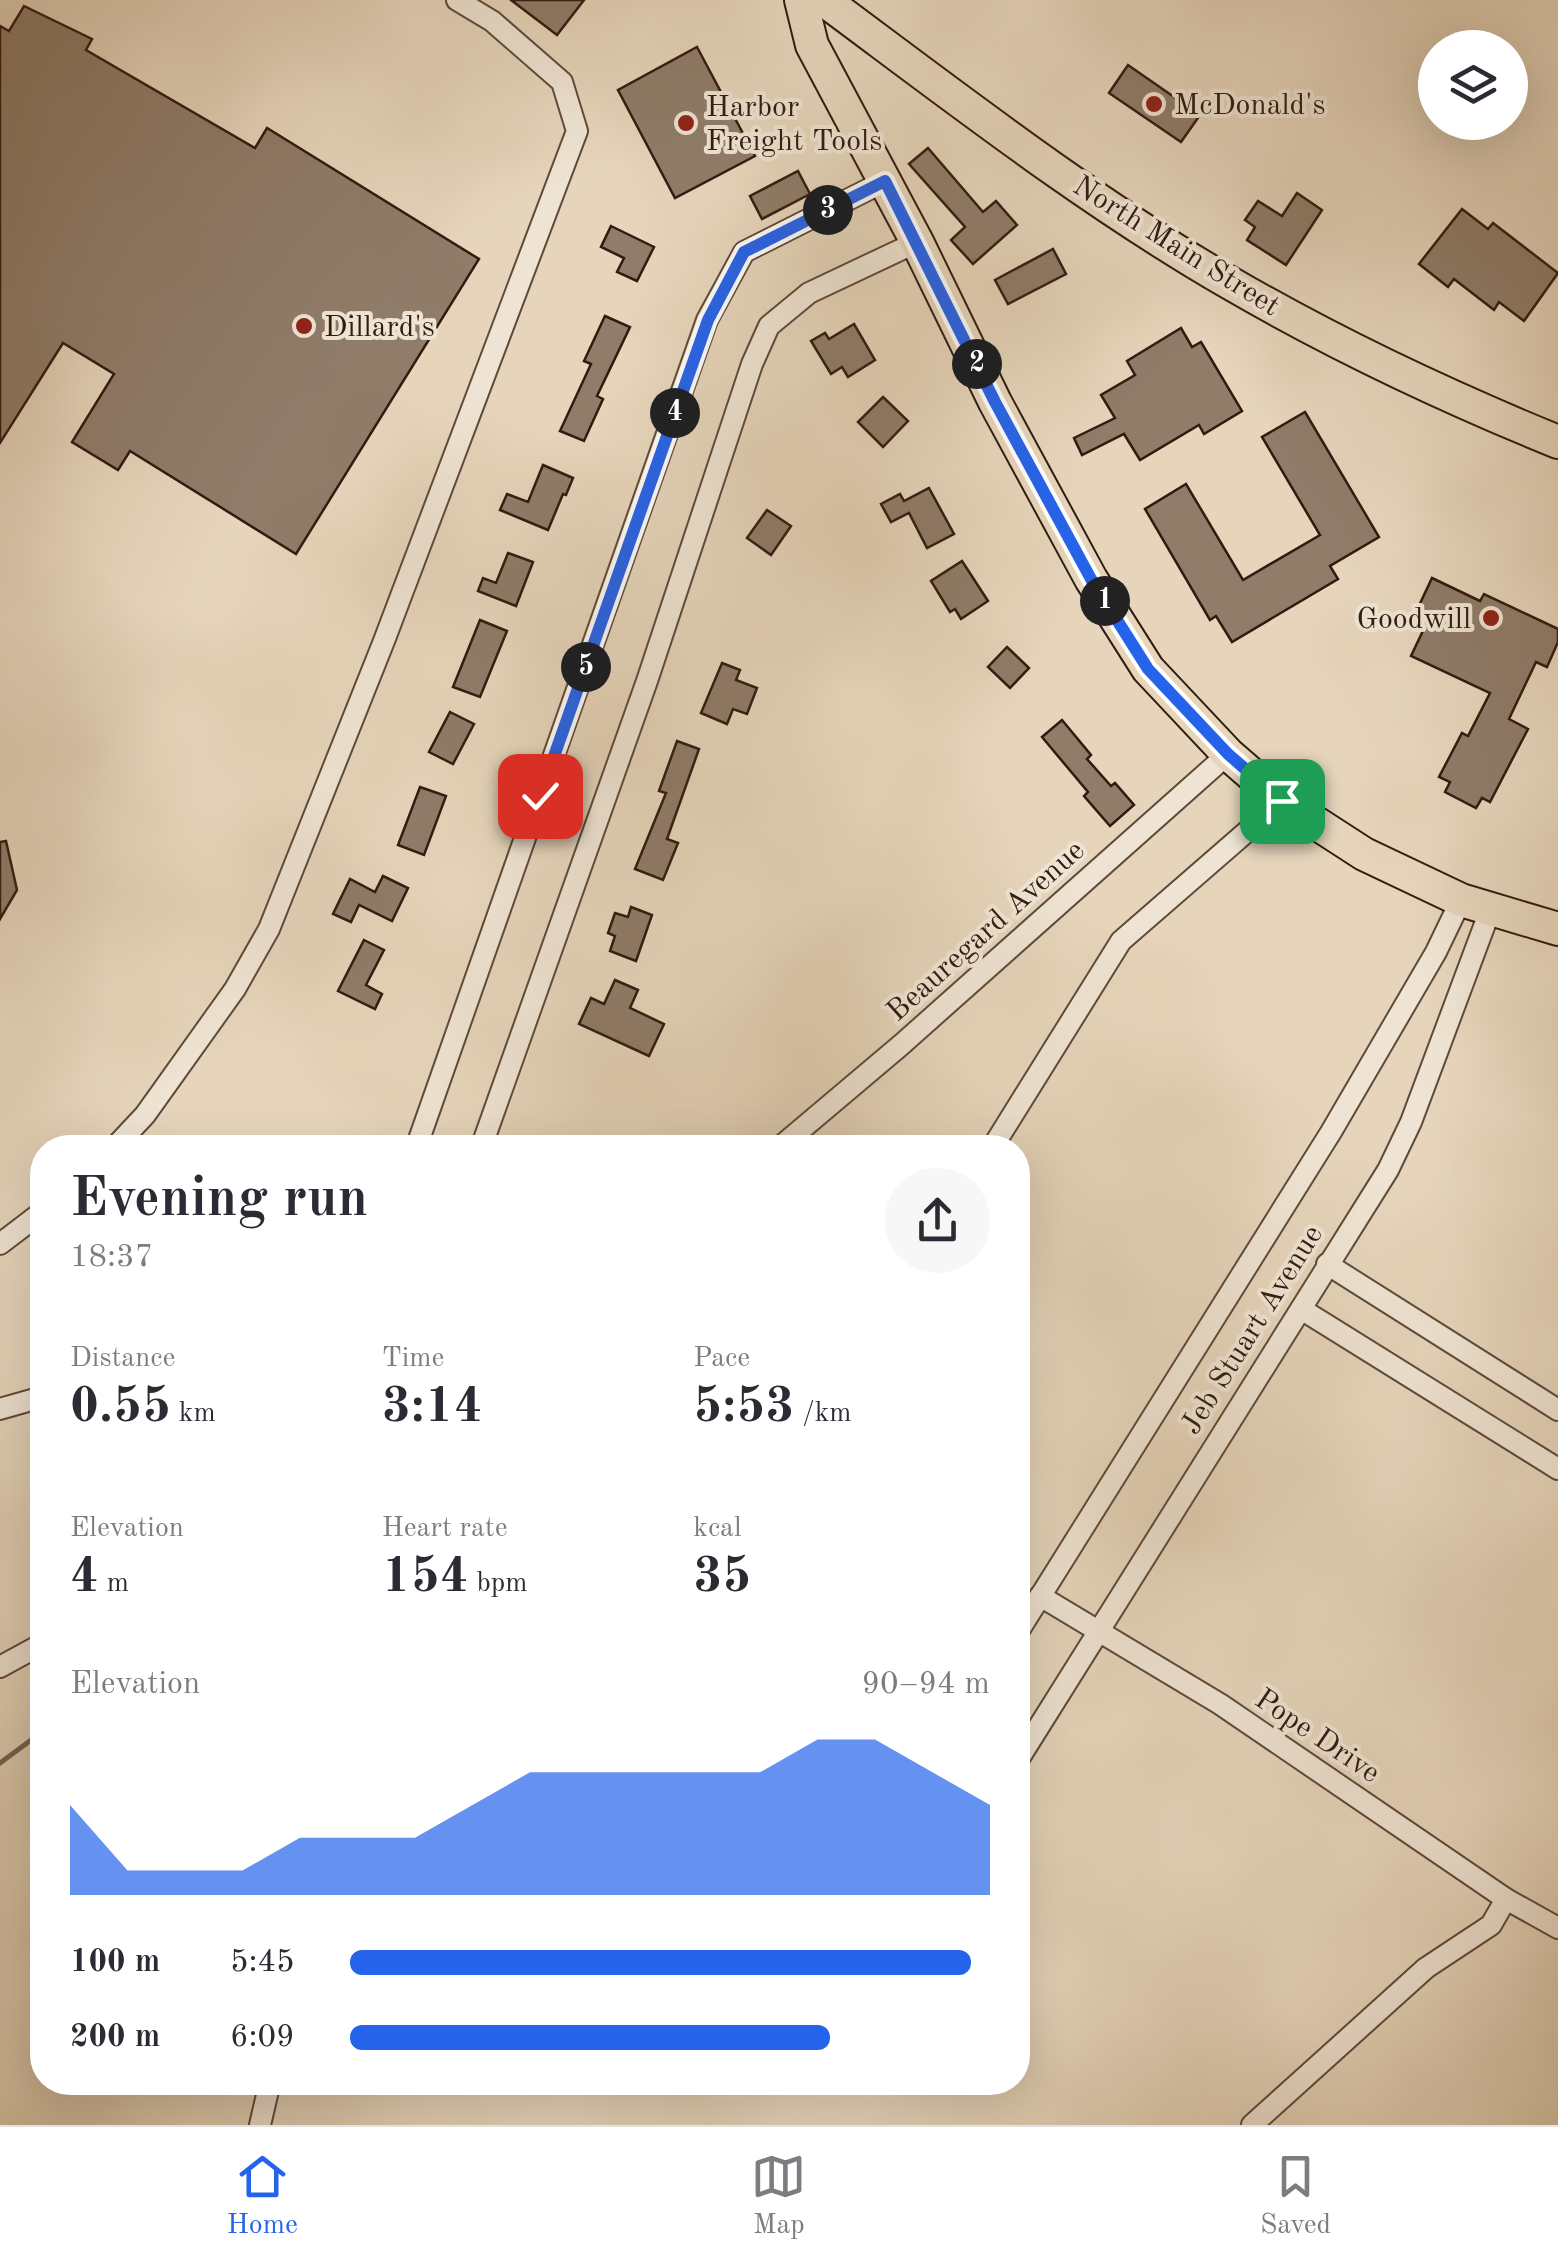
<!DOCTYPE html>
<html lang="en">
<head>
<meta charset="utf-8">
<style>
  body { margin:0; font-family:"Old Standard TT",serif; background:#f7f7f7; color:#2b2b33; height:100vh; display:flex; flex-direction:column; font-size:38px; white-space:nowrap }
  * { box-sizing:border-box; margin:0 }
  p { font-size:32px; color:#7c7c81 }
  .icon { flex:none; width:55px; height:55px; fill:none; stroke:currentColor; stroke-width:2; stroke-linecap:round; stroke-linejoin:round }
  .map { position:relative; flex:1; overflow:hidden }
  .drawer { position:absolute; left:30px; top:1135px; width:1000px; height:960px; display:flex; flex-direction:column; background:#fff; border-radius:40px; box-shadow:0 10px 40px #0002 }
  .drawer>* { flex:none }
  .controls { position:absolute; left:1418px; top:30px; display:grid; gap:20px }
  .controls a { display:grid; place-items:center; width:110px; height:110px; border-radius:50%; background:#fff; box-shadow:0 10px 40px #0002; font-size:50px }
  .pin { position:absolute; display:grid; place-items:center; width:85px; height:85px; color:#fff; margin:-42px; border-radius:20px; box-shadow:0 5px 15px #0006 }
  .km { position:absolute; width:50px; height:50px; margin:-25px; border-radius:50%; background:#222; color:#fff; font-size:28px; line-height:50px; text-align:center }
  .round { display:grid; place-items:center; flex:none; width:105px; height:105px; border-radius:52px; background:#f7f7f7 }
  .overview { display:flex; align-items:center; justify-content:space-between; height:170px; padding:0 40px }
  h1 { font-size:55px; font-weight:700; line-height:75px }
  .metrics { display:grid; grid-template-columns:repeat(3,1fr); gap:15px; height:170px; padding:10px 40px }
  .metrics div { display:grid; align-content:center }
  .metrics b { font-size:50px; font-weight:700 }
  .metrics small { font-size:28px; font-weight:400 }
  .metrics p { font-size:28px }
  .chart { height:280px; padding:20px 40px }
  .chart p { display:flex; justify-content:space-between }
  .chart svg { width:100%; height:180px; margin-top:10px; fill:#2563eb; opacity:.7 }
  ul { padding:0 40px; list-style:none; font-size:32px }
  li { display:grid; grid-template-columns:160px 120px 1fr; align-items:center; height:75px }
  li i { height:25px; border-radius:12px; background:#2563eb }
  .tab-bar { display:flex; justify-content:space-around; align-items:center; height:140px; border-top:2px solid #e1e1e2; background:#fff; font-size:28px; color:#7c7c81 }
  .tab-bar a { display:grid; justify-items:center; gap:5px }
  .tab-bar .active { color:#2563eb }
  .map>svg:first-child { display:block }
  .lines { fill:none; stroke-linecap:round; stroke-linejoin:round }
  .stream { stroke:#786554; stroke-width:5 }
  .building { fill:#8f7c69; stroke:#311b10; stroke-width:2.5 }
  .street-casing { stroke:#5e4a3b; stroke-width:24 }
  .primary-casing { stroke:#311b10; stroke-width:36 }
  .street { stroke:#efe4d3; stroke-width:20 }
  .primary { stroke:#e6d5bb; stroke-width:32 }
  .route-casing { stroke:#fff; stroke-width:20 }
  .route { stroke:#2563eb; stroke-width:12 }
  .poi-dot { fill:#8f2418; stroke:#efe4d3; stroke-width:4 }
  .labels { text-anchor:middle; stroke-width:8; stroke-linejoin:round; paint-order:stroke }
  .poi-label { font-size:30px; fill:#311b10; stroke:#efe4d3; text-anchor:start }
  .street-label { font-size:30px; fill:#311b10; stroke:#efe4d3 }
</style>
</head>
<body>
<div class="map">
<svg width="1558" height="2125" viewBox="0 0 1558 2125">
  <rect width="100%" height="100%" fill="#e6d5bb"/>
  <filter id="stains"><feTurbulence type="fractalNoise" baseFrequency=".002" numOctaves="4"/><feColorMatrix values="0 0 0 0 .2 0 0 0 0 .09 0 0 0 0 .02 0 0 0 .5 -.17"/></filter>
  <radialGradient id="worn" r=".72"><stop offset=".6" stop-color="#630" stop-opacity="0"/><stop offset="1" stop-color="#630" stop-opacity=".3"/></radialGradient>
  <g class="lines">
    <polyline class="stream" points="0,1763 42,1732"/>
  </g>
  <g class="building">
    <polygon points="511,0 584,0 557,35"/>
    <polygon points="24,6 92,39 86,50 255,148 267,128 479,259 296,554 130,451 118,470 72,442 114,374 63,343 0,443 0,26 9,31"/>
    <polygon points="697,47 755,156 675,198 618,90"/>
    <polygon points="1128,65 1200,115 1181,142 1109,93"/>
    <polygon points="928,148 983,212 996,201 1017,225 973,264 951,240 965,227 909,164"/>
    <polygon points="798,171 810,194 762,219 750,196"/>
    <polygon points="1297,193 1322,210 1286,265 1247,240 1255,227 1245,220 1258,201 1282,216"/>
    <polygon points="1462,209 1488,229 1493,223 1558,273 1524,321 1499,302 1494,310 1454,279 1448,287 1419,264"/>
    <polygon points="611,226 654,247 637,281 617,272 624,258 601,247"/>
    <polygon points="1053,249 1066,274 1008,304 995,280"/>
    <polygon points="605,316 630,327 597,396 603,399 584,441 560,431 591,364 584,361"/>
    <polygon points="854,324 875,360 848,377 842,367 831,374 811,341 825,333 829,339"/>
    <polygon points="1181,328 1192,347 1201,342 1242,411 1204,434 1199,425 1140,460 1124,434 1082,455 1074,438 1115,418 1101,395 1135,375 1127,361"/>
    <polygon points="883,397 908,421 883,447 858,422"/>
    <polygon points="1305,412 1379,537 1330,566 1338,579 1232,642 1216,616 1210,620 1145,509 1186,484 1243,580 1320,535 1262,437"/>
    <polygon points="543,465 573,478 566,495 563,494 548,530 500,510 507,494 528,502"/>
    <polygon points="929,488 954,534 927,548 909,513 891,522 881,504 900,494 904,501"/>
    <polygon points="767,510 791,526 771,555 747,538"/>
    <polygon points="508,553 533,562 516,606 478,591 483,578 496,583"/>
    <polygon points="962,561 988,601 961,619 955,609 950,612 931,581"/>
    <polygon points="1432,578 1480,601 1484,594 1558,629 1558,642 1547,667 1536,662 1509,719 1528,729 1490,802 1482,798 1476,808 1445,792 1450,782 1439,777 1462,733 1468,736 1490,693 1411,656 1430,616 1417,610"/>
    <polygon points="480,620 507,631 480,697 453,687"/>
    <polygon points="1007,647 1029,668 1010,688 988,667"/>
    <polygon points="722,663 740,670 736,680 757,688 747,714 733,709 727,724 701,713"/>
    <polygon points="450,712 474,724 453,764 429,752"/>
    <polygon points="1062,720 1091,755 1087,759 1111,786 1115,783 1134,805 1110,826 1084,796 1088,792 1042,737"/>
    <polygon points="677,741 699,749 667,839 678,843 663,880 635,869 666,793 659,791"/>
    <polygon points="420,787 446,796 424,855 398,845"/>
    <polygon points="6,841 17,890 0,919 0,842"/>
    <polygon points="383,876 408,888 392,921 359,905 351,922 333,914 350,879 375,892"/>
    <polygon points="631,907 652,915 636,961 610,951 615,936 608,933 615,913 628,917"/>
    <polygon points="364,940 384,950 366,985 382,994 375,1009 338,991"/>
    <polygon points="615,980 638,990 630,1008 664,1024 649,1056 579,1024 591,998 604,1004"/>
  </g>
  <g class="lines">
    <g class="street-casing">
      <g id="street">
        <polyline points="114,1148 145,1115 235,989 269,929 384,641 577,131 562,82 492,21 457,0"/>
        <polyline points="416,1148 707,320 744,252 885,181"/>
        <polyline points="481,1148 647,681 752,364 769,326 809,293 917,242"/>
        <polyline points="779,1148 901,1045 1228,754"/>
        <polyline points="992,1148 1121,941 1282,801"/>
        <polyline points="0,1244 42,1212"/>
        <polyline points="1327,1264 1558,1410"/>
        <polyline points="1301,1309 1558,1469"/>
        <polyline points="0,1409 42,1397"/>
        <polyline points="1040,1596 1220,1704 1506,1899 1558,1928"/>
        <polyline points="1018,1632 1331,1132 1436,952 1461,900"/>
        <polyline points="0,1667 42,1644"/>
        <polyline points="1018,1760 1388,1170 1411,1122 1491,908"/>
        <polyline points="260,2125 270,2082"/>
        <polyline points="1252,2125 1426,1968 1491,1925 1506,1899"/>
      </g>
    </g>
    <g class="primary-casing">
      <g id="primary">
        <polyline points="801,0 812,45 917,242 995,402 1091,579 1148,669 1228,754 1282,801 1364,854 1461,900 1558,929"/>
        <path d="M824,0C956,98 1088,201 1230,283C1335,344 1445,396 1558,442"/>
      </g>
    </g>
    <use href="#street" class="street"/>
    <use href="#primary" class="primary"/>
  </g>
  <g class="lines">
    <g class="route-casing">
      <polyline id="route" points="540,796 708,320 744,252 885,181 995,402 1091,579 1148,669 1228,754 1282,801"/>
    </g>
    <use href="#route" class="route"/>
  </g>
  <g class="poi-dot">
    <circle cx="1154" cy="104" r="10"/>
    <circle cx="686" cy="123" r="10"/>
    <circle cx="304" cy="326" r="10"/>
    <circle cx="1491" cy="618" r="10"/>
  </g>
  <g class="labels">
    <g class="poi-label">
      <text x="1174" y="114">McDonald's</text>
      <text x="706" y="116">Harbor<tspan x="706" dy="34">Freight Tools</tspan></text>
      <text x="324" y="336">Dillard's</text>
      <text x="1471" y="628" text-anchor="end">Goodwill</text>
    </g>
    <g class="street-label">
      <text transform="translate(1177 245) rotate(32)" y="10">North Main Street</text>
      <text transform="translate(985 930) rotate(-42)" y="10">Beauregard Avenue</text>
      <text transform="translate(1251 1329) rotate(-58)" y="10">Jeb Stuart Avenue</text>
      <text transform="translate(1318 1735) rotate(34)" y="10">Pope Drive</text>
    </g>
  </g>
  <rect width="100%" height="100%" filter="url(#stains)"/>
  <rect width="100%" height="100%" fill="url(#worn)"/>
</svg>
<div class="controls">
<a><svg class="icon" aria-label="layers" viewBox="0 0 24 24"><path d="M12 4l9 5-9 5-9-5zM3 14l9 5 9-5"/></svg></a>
</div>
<div class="pin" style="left:1282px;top:801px;background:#1e9e55"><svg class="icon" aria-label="arrive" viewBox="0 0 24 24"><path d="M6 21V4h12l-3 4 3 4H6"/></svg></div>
<div class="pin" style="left:540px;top:796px;background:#d93025"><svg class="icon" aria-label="check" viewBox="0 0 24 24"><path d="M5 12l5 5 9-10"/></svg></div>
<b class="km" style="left:1105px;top:601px">1</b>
<b class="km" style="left:977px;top:364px">2</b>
<b class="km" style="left:828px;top:210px">3</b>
<b class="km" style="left:675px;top:413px">4</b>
<b class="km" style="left:586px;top:667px">5</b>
<section class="drawer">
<div class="overview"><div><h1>Evening run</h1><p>18:37</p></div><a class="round"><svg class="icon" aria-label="share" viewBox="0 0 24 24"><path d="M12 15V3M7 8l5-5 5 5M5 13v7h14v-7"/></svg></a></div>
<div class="metrics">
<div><p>Distance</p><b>0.55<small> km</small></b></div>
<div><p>Time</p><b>3:14</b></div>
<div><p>Pace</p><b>5:53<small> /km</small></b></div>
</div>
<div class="metrics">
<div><p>Elevation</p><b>4<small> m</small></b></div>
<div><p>Heart rate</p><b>154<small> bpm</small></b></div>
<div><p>kcal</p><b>35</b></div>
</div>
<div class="chart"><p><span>Elevation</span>90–94 m</p>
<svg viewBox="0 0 160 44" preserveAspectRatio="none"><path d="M0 44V22L10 38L20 38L30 38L40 30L50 30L60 30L70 22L80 14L90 14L100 14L110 14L120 14L130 6L140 6L150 14L160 22V44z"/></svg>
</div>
<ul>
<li><b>100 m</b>5:45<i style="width:97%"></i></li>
<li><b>200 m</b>6:09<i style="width:75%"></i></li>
</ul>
</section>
</div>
<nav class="tab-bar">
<a class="active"><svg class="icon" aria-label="home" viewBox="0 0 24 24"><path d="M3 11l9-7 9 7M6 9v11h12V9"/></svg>Home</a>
<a><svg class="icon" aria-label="map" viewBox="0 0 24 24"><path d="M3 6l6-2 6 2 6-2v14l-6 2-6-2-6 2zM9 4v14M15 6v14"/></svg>Map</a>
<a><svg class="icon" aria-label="saved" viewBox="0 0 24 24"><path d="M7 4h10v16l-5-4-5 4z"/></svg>Saved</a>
</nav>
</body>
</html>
